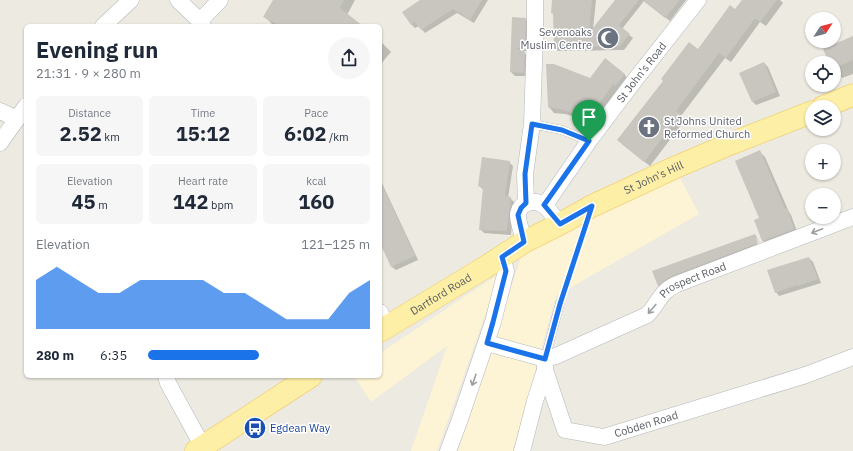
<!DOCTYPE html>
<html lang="en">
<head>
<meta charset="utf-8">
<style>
  body { margin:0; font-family:"IBM Plex Sans",sans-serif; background:#f6f6f7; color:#1f2937; height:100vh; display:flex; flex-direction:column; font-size:15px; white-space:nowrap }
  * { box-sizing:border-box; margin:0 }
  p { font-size:13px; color:#747a83 }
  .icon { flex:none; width:22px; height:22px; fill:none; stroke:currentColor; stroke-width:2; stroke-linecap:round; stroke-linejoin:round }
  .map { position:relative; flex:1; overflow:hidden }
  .sheet { position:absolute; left:24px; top:24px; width:358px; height:354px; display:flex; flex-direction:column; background:#fff; border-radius:6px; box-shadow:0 1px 3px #0004 }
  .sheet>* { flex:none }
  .needle { width:26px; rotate:54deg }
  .tools { position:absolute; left:805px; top:12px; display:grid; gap:8px }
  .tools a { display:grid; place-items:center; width:36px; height:36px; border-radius:50%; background:#fff; box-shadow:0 1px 3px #0004; font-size:20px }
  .pin { position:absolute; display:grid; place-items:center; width:34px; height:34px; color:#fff; margin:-41px -17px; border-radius:50% 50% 50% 0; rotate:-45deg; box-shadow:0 0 4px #0007 }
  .pin .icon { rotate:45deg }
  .round { display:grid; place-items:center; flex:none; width:42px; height:42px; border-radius:21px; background:#f6f6f7 }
  .headline { display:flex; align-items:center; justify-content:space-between; height:68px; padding:0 12px }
  h1 { font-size:22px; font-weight:700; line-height:30px }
  .metrics { display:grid; grid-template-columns:repeat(3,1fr); gap:6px; height:68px; padding:4px 12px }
  .metrics div { display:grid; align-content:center; border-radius:6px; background:#f6f6f7; text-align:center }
  .metrics b { font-size:20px; font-weight:700 }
  .metrics small { font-size:11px; font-weight:400 }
  .metrics p { font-size:11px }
  .chart { height:112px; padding:8px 12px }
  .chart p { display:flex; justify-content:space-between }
  .chart svg { width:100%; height:72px; margin-top:4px; fill:#1a73e8; opacity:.7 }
  ul { padding:0 12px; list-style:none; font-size:13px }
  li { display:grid; grid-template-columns:64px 48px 1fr; align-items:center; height:30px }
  li i { height:10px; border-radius:5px; background:#1a73e8 }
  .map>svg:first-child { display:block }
  .commercial { fill:#fdf4d5 }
  .shadow { fill:#0003 }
  .building { fill:#c9c6c0 }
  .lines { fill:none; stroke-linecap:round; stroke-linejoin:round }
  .service-casing { stroke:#b4b7bb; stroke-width:9 }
  .minor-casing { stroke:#b4b7bb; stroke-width:17 }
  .primary-casing { stroke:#eec558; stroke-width:23 }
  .path { stroke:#97c4a4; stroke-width:2.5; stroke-dasharray:4 2; stroke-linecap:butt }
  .service { stroke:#fff; stroke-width:8 }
  .minor { stroke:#fff; stroke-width:16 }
  .primary { stroke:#fdefa5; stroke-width:22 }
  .oneway { stroke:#9b9ea1 }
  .route-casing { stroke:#fff; stroke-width:8 }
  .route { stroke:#1a73e8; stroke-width:5 }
  .labels { text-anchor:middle; stroke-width:3; stroke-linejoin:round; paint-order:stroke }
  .worship-label { font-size:11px; fill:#5b616d; stroke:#fff; text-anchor:end }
  .street-label { font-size:11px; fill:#595d62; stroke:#fff }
  .transit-label { font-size:11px; fill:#164399; stroke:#fff; text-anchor:start }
</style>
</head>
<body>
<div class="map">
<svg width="853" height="451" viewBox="0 0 853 451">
  <rect width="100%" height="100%" fill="#eceae1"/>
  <g class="commercial">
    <polygon points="679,176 699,214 556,296 513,451 458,451 523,251"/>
    <polygon points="500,273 437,451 411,451 447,346 371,402 354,376 380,376 380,353"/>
  </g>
  <g class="shadow">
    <polygon points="274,0 355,0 347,15 361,26 276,26 272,24 264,16"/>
    <polygon points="422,0 488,0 474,23 457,13 425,33 419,26 415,28 411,24"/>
    <polygon points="554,0 596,0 593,29 616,0 686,0 670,21 644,1 622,29 633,38 624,50 558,51 555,47 554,15 552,13"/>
    <polygon points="743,0 780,0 783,3 766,26 760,22 731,62 725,58 681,116 685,120 650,166 623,145 618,140 698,50 736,10"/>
    <polygon points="513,18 525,19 529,23 528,51 523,51 528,57 528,76 515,76 511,72"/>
    <polygon points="853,37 853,74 842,78 834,70 834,63 830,63"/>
    <polygon points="380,41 391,52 380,65"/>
    <polygon points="764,63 768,67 780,96 756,105 753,102"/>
    <polygon points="624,74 629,80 592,126 576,117 565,114 554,113 549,107 590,79"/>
    <polygon points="760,152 765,157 789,212 791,215 798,234 768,246 763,241 755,220 760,219"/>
    <polygon points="509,162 513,166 508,198 510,198 514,202 511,235 484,233 480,229 484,190 479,186"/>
    <polygon points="380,179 418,260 396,270 392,267 380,241"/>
    <polygon points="755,235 758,239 761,247 757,238 755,238 759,248 662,289 658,285 654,272"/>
    <polygon points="809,258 813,262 821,283 779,296 776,292"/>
  </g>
  <g class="building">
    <polygon points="273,0 344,0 340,8 363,26 280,26 263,17"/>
    <polygon points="420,0 482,0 470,20 453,9 421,30 415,22 411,25 402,12"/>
    <polygon points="552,0 592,0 589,33 615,0 639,0 619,25 630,34 620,46 554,48 553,13 551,13"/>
    <polygon points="642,0 680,0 665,18"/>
    <polygon points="742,0 777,0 760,22 755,18 726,58 719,53 676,111 681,114 644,162 617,140 663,81 661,79 689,42 698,49 730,5 735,9"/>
    <polygon points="512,17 526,18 525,48 516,48 525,52 524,73 510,72"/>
    <polygon points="853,36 853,60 834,68 834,63 829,63 823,49"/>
    <polygon points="605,58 625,74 615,86 613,84 587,122 570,112 559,109 548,107 546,64 554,64 590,78"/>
    <polygon points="764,62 776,92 752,102 739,73"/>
    <polygon points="760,150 785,209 787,208 794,229 762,241 754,220 759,218 735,161"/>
    <polygon points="482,157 510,161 505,196 511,197 507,231 479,230 483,187 478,186"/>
    <polygon points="380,180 415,256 391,267 380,243"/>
    <polygon points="755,234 758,243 674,275 665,280 658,286 652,271"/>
    <polygon points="809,257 818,279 798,286 797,285 775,293 767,270"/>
  </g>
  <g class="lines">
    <g class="service-casing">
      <g id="service">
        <polyline points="532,124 562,130 589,141"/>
        <polyline points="545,359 560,303"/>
      </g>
    </g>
    <g class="minor-casing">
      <g id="minor">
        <polyline points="178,0 200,21 203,26"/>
        <polyline points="200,21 220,0"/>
        <polyline points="103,26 131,0"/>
        <polyline points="0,111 17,119"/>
        <polyline points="0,143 26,106"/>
        <polyline points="526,203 525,174 532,124 535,34 535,0"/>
        <path id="s1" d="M545,205L589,141L635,80L698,0"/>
        <path d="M524,242C523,236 517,219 518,214C520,202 534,199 543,205C549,208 555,219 560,224"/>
        <polyline points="380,312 387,327"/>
        <path id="s2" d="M487,343L545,359V370L565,430L604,437L806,375L853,357"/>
        <path id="s3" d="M545,359L556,356L647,315C655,308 658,298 666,291C669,288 673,286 677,284L853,217"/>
        <polyline points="166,376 168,383 203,447"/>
        <polyline points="448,451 459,422 493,322 506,271 502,257"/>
        <polyline points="522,451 535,401 545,370"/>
      </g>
    </g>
    <g class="primary-casing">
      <g id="primary">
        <polyline points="823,107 853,95"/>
        <path id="s4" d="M380,331L484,268L524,242L560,224L592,206L676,167L730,144L812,112"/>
        <polyline points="196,451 311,376"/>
      </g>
    </g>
    <polyline class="path" points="563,293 584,231"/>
    <use href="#service" class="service"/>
    <use href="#minor" class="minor"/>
    <use href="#primary" class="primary"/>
  </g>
  <defs><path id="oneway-shaft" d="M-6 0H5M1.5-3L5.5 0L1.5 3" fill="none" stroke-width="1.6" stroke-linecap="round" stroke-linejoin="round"/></defs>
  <g class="oneway">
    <use href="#oneway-shaft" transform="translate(817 231) rotate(159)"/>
    <use href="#oneway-shaft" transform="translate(652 309) rotate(130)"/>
    <use href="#oneway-shaft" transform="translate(474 380) rotate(109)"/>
  </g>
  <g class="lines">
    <g class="route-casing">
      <polygon id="route" points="532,124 562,130 589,141 544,205 560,224 592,206 560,304 545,359 487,343 493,322 506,271 502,257 524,242 518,215 521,208 526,203 525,174"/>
    </g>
    <use href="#route" class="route"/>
  </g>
  <defs>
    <g id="mosque-disc" transform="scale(1.15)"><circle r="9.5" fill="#6b7280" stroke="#fff"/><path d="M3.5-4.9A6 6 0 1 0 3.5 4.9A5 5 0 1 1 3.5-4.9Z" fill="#fff"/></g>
    <g id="church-disc" transform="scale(1.15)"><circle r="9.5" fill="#6b7280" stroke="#fff"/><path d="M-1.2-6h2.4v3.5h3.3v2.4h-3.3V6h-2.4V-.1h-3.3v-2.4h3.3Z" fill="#fff"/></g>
    <g id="bus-disc" transform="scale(1.15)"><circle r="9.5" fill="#1a4fb4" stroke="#fff"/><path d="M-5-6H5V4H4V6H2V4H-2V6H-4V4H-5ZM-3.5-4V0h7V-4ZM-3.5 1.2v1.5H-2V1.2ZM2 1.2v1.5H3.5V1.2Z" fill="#fff"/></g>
  </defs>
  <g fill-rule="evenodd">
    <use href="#mosque-disc" x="608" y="38"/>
    <use href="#church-disc" x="649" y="127"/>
    <use href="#bus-disc" x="255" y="428"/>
  </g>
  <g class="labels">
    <g class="worship-label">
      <text x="592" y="36">Sevenoaks<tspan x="592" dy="13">Muslim Centre</tspan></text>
      <text x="664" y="125" text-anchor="start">St Johns United<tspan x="664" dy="13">Reformed Church</tspan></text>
    </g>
    <g class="street-label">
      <text dy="4" stroke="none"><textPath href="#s1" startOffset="164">St John's Road</textPath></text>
      <text dy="4" stroke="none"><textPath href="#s4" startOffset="314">St John's Hill</textPath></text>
      <text dy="4" stroke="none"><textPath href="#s3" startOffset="171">Prospect Road</textPath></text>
      <text dy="4" stroke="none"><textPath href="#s4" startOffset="71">Dartford Road</textPath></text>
      <text dy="4" stroke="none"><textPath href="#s2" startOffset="218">Cobden Road</textPath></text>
    </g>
    <g class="transit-label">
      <text x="270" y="432">Egdean Way</text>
    </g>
  </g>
</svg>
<div class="tools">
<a><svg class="needle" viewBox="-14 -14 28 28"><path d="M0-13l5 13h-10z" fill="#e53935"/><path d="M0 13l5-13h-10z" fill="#747a83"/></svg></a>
<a><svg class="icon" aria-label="locate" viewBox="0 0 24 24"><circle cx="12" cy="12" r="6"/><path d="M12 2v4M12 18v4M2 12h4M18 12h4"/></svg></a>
<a><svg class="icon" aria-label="layers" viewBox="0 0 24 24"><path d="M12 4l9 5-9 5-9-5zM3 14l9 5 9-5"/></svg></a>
<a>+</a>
<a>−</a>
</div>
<div class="pin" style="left:589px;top:141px;background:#1e9e55"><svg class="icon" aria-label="arrive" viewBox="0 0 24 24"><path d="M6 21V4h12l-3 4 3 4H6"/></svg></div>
<section class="sheet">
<div class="headline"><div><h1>Evening run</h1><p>21:31 · 9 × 280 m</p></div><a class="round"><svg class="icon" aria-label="share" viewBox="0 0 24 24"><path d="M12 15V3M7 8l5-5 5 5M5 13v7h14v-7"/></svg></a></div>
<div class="metrics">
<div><p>Distance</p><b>2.52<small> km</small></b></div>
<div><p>Time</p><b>15:12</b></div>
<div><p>Pace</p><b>6:02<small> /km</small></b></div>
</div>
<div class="metrics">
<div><p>Elevation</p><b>45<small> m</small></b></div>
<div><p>Heart rate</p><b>142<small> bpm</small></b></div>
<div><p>kcal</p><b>160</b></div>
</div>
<div class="chart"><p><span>Elevation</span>121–125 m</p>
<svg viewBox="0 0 160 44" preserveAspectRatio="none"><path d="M0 44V14L10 6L20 14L30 22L40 22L50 14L60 14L70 14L80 14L90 22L100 22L110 30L120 38L130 38L140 38L150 22L160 14V44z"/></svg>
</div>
<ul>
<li><b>280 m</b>6:35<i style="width:50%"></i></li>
</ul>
</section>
</div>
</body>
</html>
